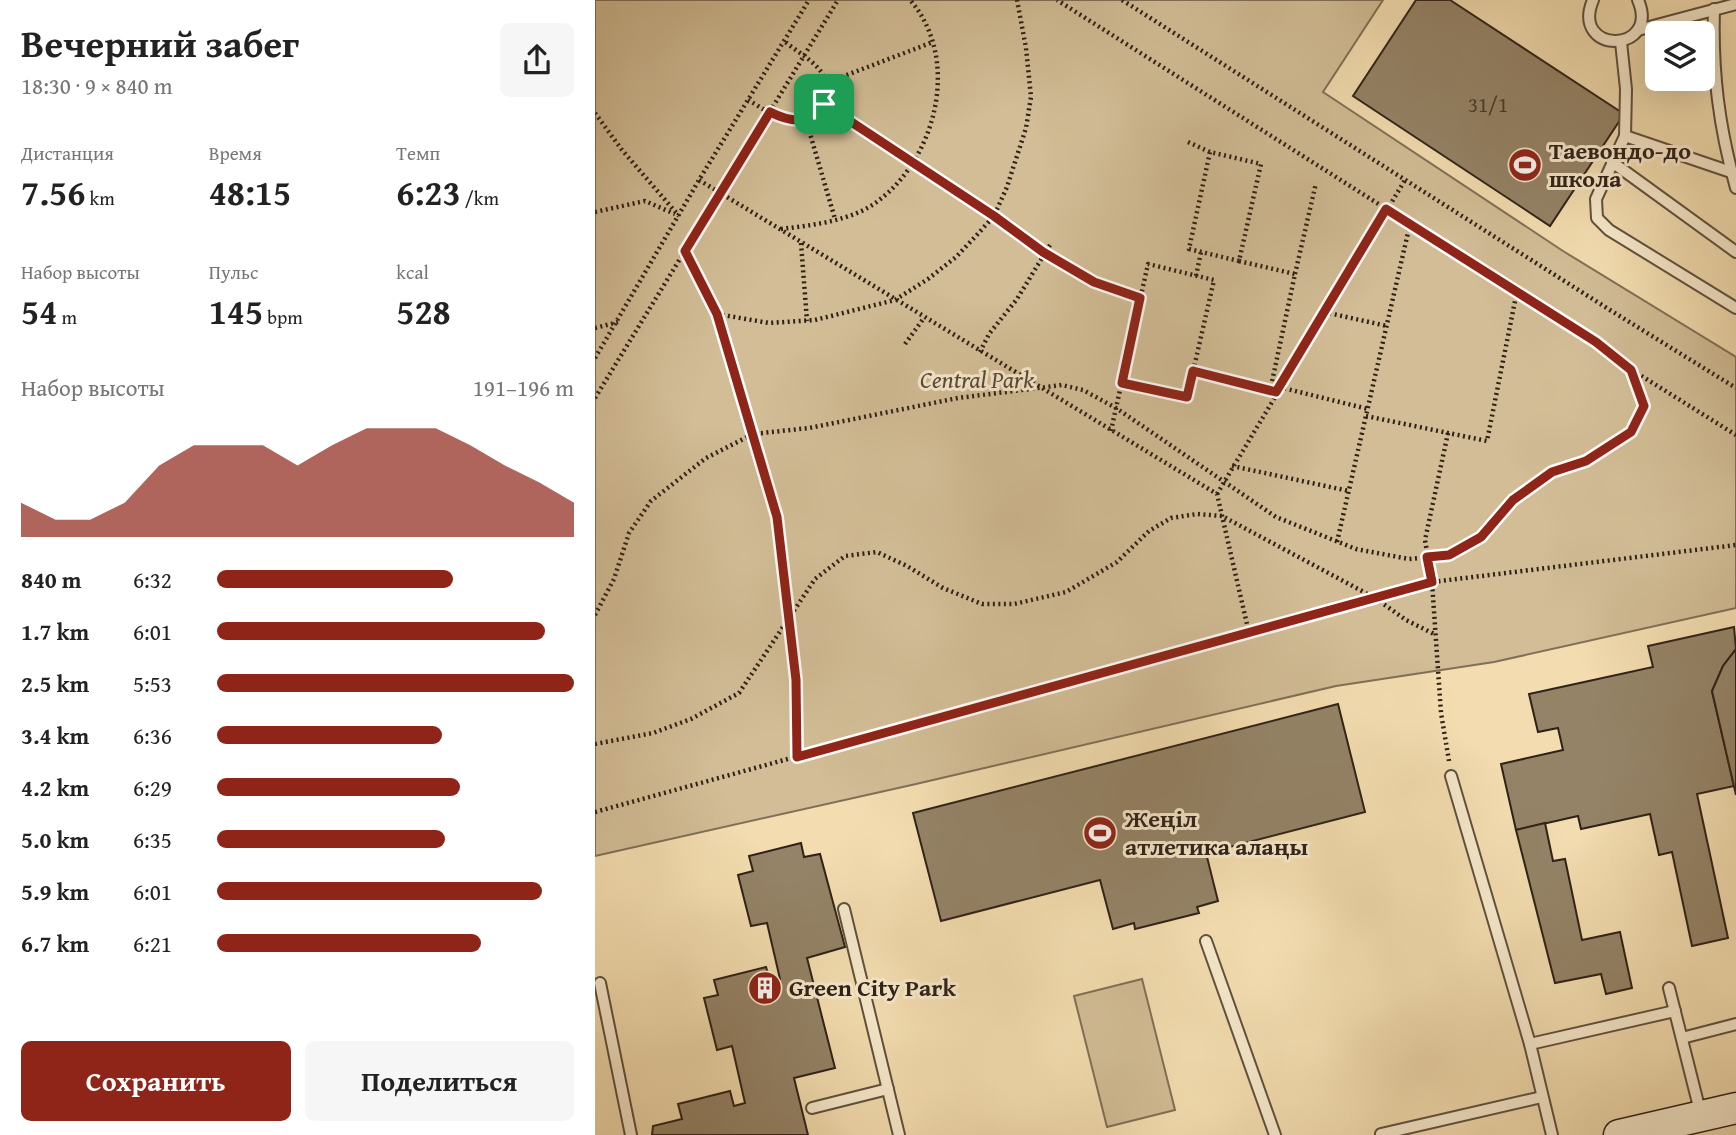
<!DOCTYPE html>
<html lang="ru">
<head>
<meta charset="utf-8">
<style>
  body { margin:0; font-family:"Gentium Book Plus",serif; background:#f6f6f6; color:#222; height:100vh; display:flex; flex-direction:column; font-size:26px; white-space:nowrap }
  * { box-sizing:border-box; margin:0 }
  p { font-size:23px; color:#767676 }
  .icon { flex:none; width:38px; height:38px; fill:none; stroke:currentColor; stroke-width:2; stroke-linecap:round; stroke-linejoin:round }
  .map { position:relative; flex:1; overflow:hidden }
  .panel { display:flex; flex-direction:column; background:#fff; width:595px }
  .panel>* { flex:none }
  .tools { position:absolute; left:1050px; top:21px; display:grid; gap:14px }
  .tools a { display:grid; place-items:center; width:70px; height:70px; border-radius:10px; background:#fff; box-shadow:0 7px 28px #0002; font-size:35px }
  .pin { position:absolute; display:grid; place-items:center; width:60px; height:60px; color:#fff; margin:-30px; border-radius:14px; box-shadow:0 4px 10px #0006 }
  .round { display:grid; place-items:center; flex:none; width:74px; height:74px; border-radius:10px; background:#f6f6f6 }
  .head { display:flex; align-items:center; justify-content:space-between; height:119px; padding:0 21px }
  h1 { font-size:38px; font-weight:700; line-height:52px }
  .stats { display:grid; grid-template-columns:repeat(3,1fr); gap:10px; height:119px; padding:7px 21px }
  .stats div { display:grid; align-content:center }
  .stats b { font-size:35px; font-weight:700 }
  .stats small { font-size:19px; font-weight:400 }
  .stats p { font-size:19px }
  .chart { height:196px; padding:14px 21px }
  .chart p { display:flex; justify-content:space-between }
  .chart svg { width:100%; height:126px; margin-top:7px; fill:#8f2418; opacity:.7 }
  .action { display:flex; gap:14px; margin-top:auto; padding:14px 21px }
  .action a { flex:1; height:80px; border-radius:10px; background:#8f2418; color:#fff; font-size:28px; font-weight:700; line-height:80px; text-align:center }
  .action a+a { background:#f6f6f6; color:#222 }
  ul { padding:0 21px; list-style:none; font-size:23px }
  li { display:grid; grid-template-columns:112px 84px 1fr; align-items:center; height:52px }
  li i { height:18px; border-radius:9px; background:#8f2418 }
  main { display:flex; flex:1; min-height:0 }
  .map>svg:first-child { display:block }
  .green { fill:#d2bd96; stroke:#807057; stroke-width:2 }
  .building { fill:#948367; stroke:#2e2218; stroke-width:2 }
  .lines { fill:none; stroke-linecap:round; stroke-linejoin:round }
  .lane-casing { stroke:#5f513e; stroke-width:14 }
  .secondary-casing { stroke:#2e2218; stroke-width:33 }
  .path { stroke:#2e2218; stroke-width:4.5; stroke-dasharray:2 3.5; stroke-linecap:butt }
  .lane { stroke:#f7e9cc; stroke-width:10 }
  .secondary { stroke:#f7e9cc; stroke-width:30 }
  .route-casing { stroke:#fff; stroke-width:14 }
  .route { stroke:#8f2418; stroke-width:9 }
  .labels { text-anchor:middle; stroke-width:6; stroke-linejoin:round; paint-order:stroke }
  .number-label { font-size:21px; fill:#483a2c }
  .poi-label { font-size:24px; font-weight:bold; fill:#2e2218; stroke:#f7e9cc; text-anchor:start }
  .park-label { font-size:24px; font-style:italic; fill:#574938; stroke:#f7e9cc }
</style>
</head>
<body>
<main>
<section class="panel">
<div class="head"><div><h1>Вечерний забег</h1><p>18:30 · 9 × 840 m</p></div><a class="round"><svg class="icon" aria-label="share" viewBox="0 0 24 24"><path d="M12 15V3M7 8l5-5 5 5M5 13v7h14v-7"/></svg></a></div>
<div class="stats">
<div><p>Дистанция</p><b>7.56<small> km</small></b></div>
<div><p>Время</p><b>48:15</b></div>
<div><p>Темп</p><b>6:23<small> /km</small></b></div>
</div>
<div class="stats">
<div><p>Набор высоты</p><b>54<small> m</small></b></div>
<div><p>Пульс</p><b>145<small> bpm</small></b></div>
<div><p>kcal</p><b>528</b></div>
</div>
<div class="chart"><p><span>Набор высоты</span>191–196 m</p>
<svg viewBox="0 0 160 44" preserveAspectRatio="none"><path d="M0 44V32L10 38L20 38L30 32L40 19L50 12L60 12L70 12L80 19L90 12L100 6L110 6L120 6L130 12L140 19L150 25L160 32V44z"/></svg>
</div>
<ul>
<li><b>840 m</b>6:32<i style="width:66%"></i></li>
<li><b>1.7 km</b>6:01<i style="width:92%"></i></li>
<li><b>2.5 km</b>5:53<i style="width:100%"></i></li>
<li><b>3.4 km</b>6:36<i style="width:63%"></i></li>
<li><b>4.2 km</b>6:29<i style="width:68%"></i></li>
<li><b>5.0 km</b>6:35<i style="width:64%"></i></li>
<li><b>5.9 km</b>6:01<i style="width:91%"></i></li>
<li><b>6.7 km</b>6:21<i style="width:74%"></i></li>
</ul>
<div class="action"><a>Сохранить</a><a>Поделиться</a></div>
</section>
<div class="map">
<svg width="1141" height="1135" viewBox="0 0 1141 1135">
  <rect width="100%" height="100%" fill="#f3ddb0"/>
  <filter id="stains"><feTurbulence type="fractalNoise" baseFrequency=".00286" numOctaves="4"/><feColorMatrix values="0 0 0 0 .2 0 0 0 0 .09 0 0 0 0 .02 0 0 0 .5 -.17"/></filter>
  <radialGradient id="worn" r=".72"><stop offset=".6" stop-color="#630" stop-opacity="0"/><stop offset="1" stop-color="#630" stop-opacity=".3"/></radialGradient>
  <g class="green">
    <polygon points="0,0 788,0 728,92 968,251 1141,357 1141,608 899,662 741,686 321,784 0,856"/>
    <polygon points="547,979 580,1110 512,1127 479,996"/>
  </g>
  <g class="building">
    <polygon points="821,0 855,0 1029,114 955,226 758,96"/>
    <polygon points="1139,627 1141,649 1128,666 1117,691 1139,786 1102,794 1133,938 1097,946 1077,852 1064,855 1055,814 986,829 983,816 921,830 906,764 968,750 963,728 943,732 934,694 1058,667 1053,646"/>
    <polygon points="1141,649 1141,795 1117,691 1128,666"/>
    <polygon points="743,704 770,812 611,853 623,901 602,907 604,913 540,929 539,923 518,929 505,880 346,921 318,813"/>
    <polygon points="950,823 958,861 970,859 987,940 1025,932 1037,988 1011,994 1006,974 960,983 921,830"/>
    <polygon points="206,843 209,857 225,854 250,947 212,958 240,1068 199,1078 213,1135 57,1135 58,1126 87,1119 83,1104 135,1091 139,1106 150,1103 137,1046 122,1050 109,998 123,995 119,980 171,967 175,981 185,979 172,923 156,926 143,875 158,871 154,856"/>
  </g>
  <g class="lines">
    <g class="lane-casing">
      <g id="lane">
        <path d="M998,0C975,55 1066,54 1043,0"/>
        <path d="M1119,9C1117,72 1124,127 1141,188"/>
        <polyline points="1043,30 1141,4"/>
        <polyline points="1026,42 1031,89 1030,136 1001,199 1002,218 1014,230 1141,308"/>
        <polyline points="1030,136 1136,172"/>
        <polyline points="1017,162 1141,252"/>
        <polyline points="856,776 935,1044 957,1135"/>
        <polyline points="249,909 304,1135"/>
        <polyline points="611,941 680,1135"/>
        <polyline points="5,983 36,1135"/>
        <polyline points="1074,988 1106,1115"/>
        <polyline points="1087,1038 1141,1024"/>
        <polyline points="935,1044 1080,1011"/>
        <polyline points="217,1108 293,1089"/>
        <polyline points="786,1134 947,1097"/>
      </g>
    </g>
    <g class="secondary-casing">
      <polyline id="secondary" points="1024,1135 1141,1108"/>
    </g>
    <g class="path">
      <polyline points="527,0 1015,310 1141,388"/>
      <polyline points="231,83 338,42"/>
      <path d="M153,100C166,107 182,120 198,121C226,124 243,89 223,68C214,58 200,50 189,41"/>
      <polyline points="229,104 399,216 448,252 499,282 545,298"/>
      <polyline points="0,113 27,150 84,216"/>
      <polyline points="211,120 240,219"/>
      <polyline points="593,142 615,152 666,164 644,261 594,249 615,152"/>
      <polyline points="104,180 622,494 654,633"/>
      <polyline points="0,212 50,201 80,214"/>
      <path d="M186,229C218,225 257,221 283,201C342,157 366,58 315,0"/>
      <polyline points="206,243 212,321"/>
      <polyline points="91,251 122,314 182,517 194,604 201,680 202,756"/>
      <polyline points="644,261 700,274 675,391"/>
      <polyline points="700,274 721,183"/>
      <polyline points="601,276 606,252"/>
      <polyline points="729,312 792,326"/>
      <polyline points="122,314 174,323 220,320 300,300 333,279 361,257 380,237 399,216 412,187 431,128 436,97 431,48 422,0"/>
      <polyline points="0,328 23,322"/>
      <polyline points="310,344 329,318"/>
      <polyline points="385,352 394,334 422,299 455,245"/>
      <polyline points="0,358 104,180 214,0"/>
      <polyline points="1037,370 1141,435"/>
      <polyline points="598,371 678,391"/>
      <polyline points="684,387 773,409"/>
      <polyline points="0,398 243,0"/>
      <polyline points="771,416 892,441 922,291"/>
      <polyline points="516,431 521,408 553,264 619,280 592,398 526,383"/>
      <polyline points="853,433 830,540 837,582 846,713 854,761"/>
      <polyline points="637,466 754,491"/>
      <polyline points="622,494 810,180"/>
      <polyline points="742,542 815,224"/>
      <polyline points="0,615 19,579 34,533 56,501 111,458 158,434 214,428 363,398 467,385 488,390 521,408 681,517 761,549 814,559 854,555 886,537 918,500 957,472 991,461 1036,432 1049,406 1036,370 1001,342 462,0"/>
      <polyline points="0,744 58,733 96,719 144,693 220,579 250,556 282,552 312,566 348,588 387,604 419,604 471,592 522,562 554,531 576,518 602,514 627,516 780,598 811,620 841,635"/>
      <polyline points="0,812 837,582 1141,545"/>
    </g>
    <use href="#lane" class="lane"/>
    <use href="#secondary" class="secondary"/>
  </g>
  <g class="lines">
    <g class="route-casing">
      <path id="route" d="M229,104L399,216L448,252L499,282L545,298L527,383L592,397L598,371L681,392L791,209L1001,342L1036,370L1049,406L1036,432L991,461L957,472L918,500L886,537L854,555L832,557L837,582L202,757L201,680L182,517L122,314L90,251L175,112C195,122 215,126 229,104Z"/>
    </g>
    <use href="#route" class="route"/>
  </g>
  <defs>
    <g id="stadium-disc" transform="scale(1.75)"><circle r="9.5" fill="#8f2418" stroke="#f7e9cc"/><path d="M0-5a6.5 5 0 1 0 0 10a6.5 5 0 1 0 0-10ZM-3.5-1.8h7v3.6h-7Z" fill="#fff"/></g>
    <g id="building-disc" transform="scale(1.75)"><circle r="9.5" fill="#8f2418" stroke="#f7e9cc"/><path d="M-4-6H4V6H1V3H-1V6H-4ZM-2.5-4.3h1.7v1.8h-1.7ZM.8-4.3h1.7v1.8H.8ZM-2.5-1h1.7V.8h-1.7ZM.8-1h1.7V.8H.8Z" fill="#fff"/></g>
  </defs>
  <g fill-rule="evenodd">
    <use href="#stadium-disc" x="930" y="165"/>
    <use href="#stadium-disc" x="505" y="833"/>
    <use href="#building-disc" x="170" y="988"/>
  </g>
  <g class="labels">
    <g class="number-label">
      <text x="893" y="112">31/1</text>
    </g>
    <g class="poi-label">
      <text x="954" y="159">Таевондо-до<tspan x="954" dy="28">школа</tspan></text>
      <text x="530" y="827">Жеңіл<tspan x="530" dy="28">атлетика алаңы</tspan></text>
      <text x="194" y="996">Green City Park</text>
    </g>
    <g class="park-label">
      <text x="382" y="388">Central Park</text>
    </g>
  </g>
  <rect width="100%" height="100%" filter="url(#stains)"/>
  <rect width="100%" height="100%" fill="url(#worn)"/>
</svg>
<div class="tools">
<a><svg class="icon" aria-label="layers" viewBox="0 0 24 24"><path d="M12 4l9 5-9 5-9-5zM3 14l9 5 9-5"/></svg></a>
</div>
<div class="pin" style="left:229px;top:104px;background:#1e9e55"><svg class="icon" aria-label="arrive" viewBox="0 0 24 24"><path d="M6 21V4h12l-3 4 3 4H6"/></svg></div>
</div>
</main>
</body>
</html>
